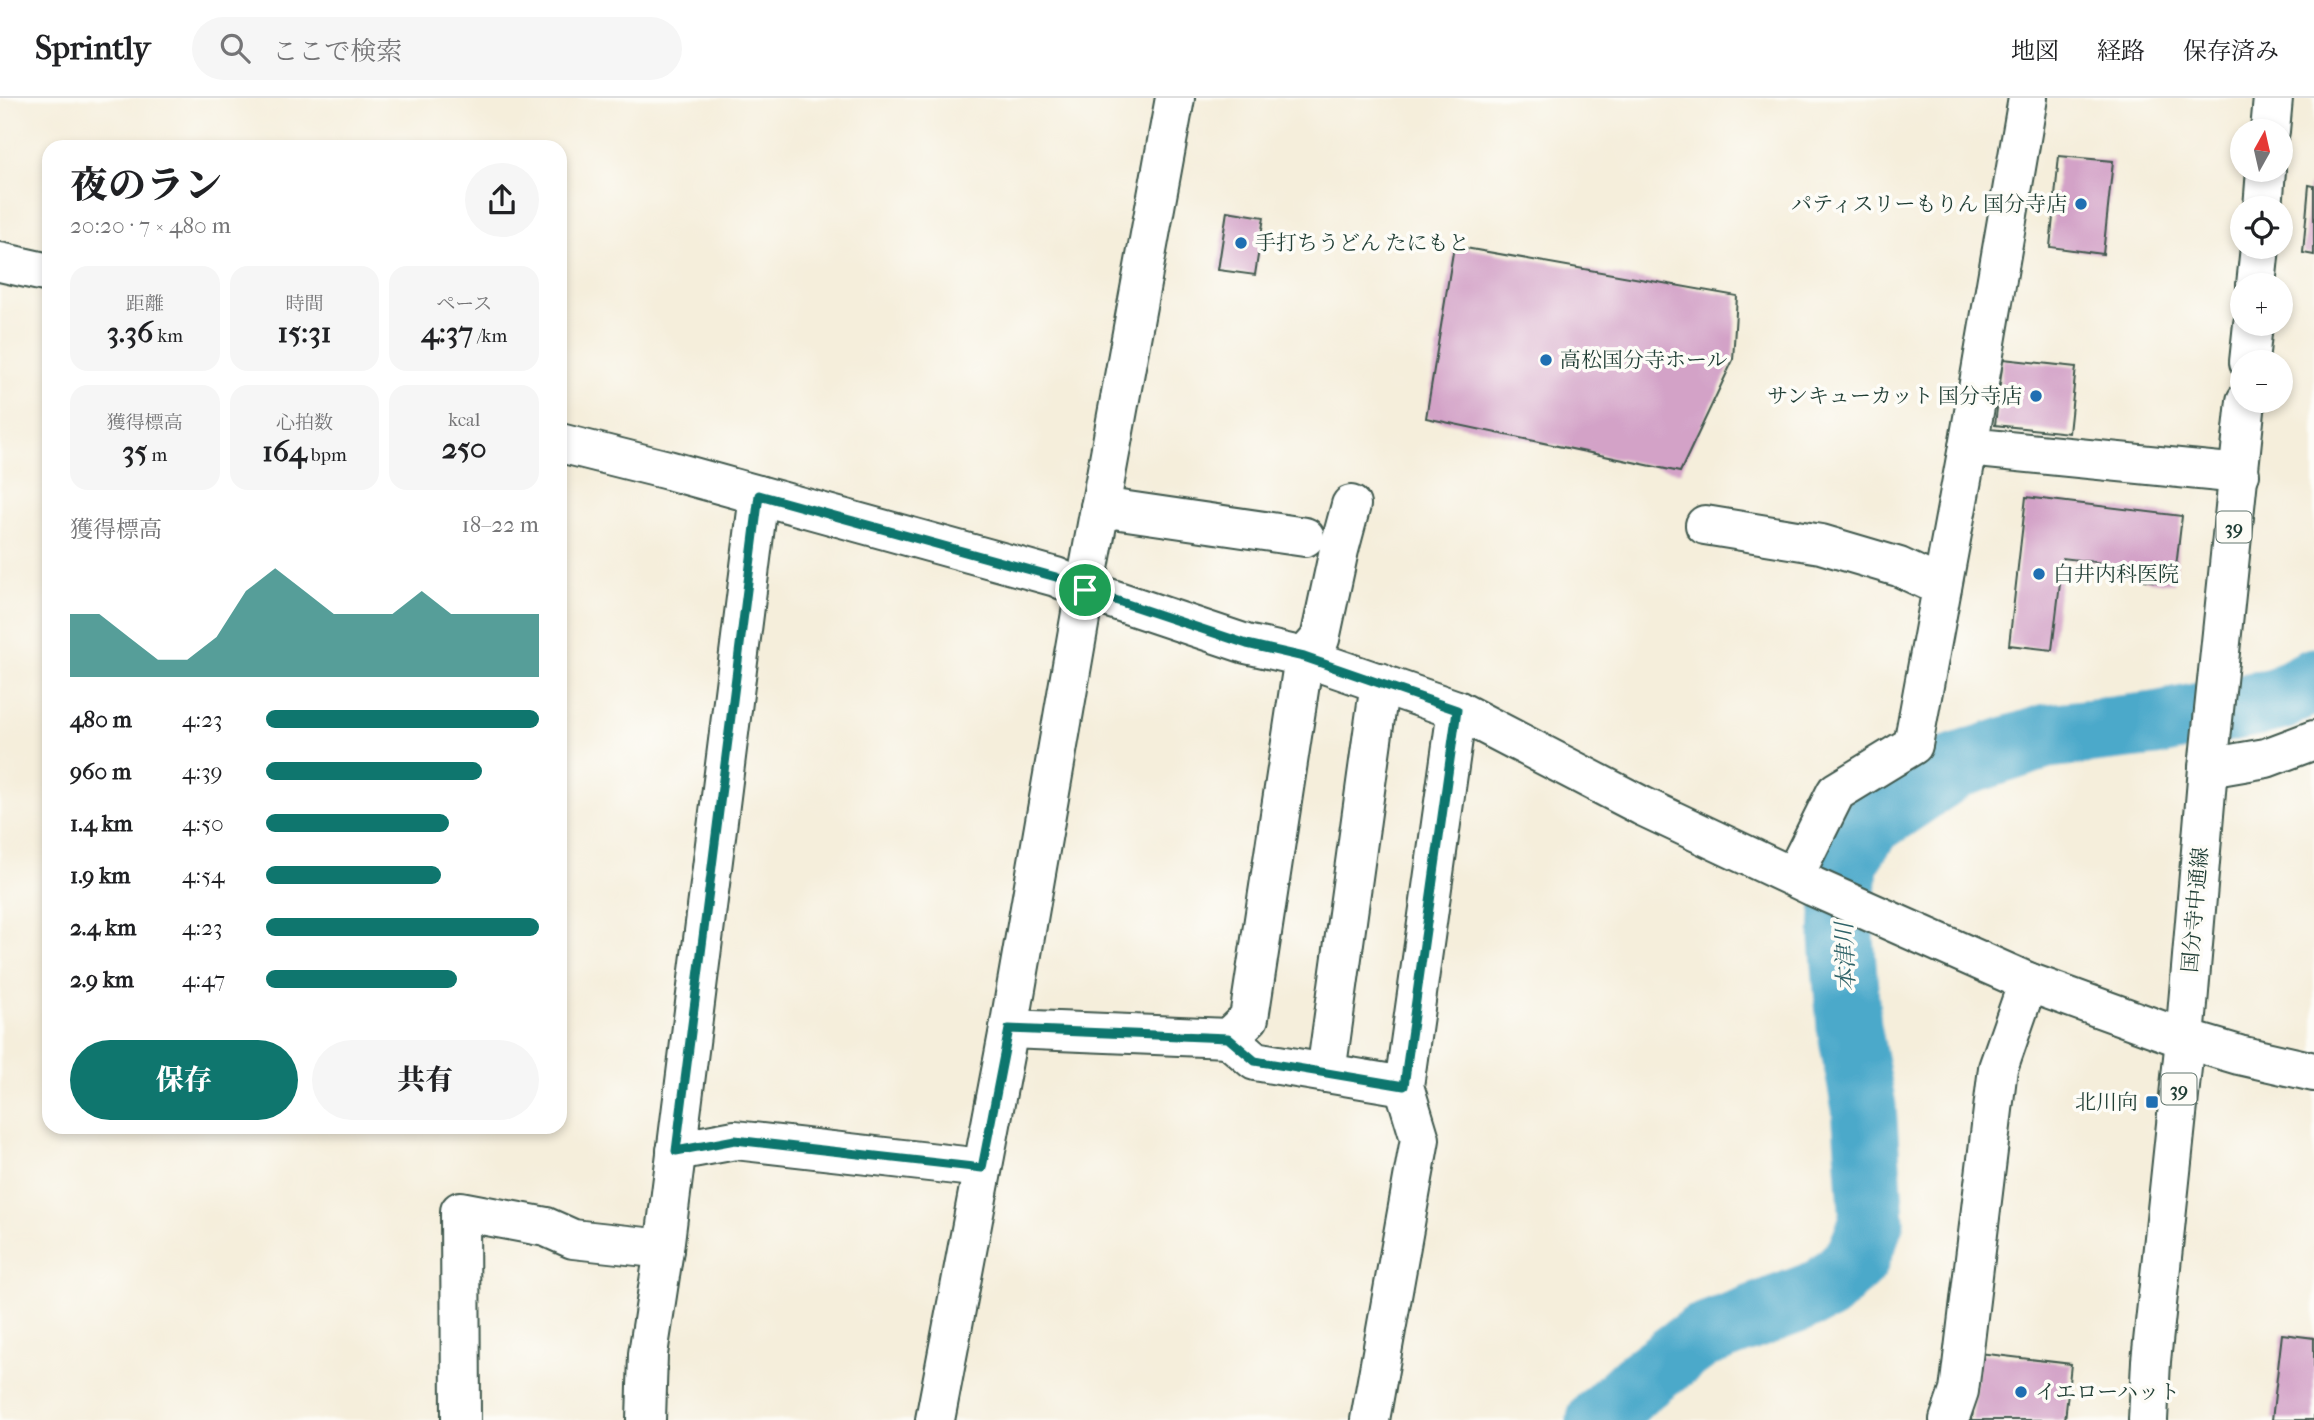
<!DOCTYPE html>
<html lang="ja">
<head>
<meta charset="utf-8">
<style>
  body { margin:0; font-family:"IM FELL French Canon","Noto Serif JP",serif; background:#f6f6f6; color:#202124; height:100vh; display:flex; flex-direction:column; font-size:26px; white-space:nowrap }
  * { box-sizing:border-box; margin:0 }
  p { font-size:23px; color:#757577 }
  .icon { flex:none; width:38px; height:38px; fill:none; stroke:currentColor; stroke-width:2; stroke-linecap:round; stroke-linejoin:round }
  .map { position:relative; flex:1; overflow:hidden }
  .sheet { position:absolute; left:42px; top:42px; width:525px; height:994px; display:flex; flex-direction:column; background:#fff; border-radius:21px; box-shadow:0 4px 10px #0003 }
  .sheet>* { flex:none }
  .needle { width:46px; rotate:8deg }
  .controls { position:absolute; left:2230px; top:21px; display:grid; gap:14px }
  .controls a { display:grid; place-items:center; width:63px; height:63px; border-radius:50%; background:#fff; box-shadow:0 4px 10px #0003; font-size:35px }
  .pin { position:absolute; display:grid; place-items:center; width:60px; height:60px; color:#fff; margin:-30px; border:4px solid #fff; border-radius:50%; box-shadow:0 2px 7px #0007 }
  .round { display:grid; place-items:center; flex:none; width:74px; height:74px; border-radius:37px; background:#f6f6f6 }
  .overview { display:flex; align-items:center; justify-content:space-between; height:119px; padding:0 28px }
  h1 { font-size:38px; font-weight:800; line-height:52px }
  .metrics { display:grid; grid-template-columns:repeat(3,1fr); gap:10px; height:119px; padding:7px 28px }
  .metrics div { display:grid; align-content:center; border-radius:18px; background:#f6f6f6; text-align:center }
  .metrics b { font-size:30px; font-weight:800 }
  .metrics small { font-size:19px; font-weight:400 }
  .metrics p { font-size:19px }
  .chart { height:196px; padding:14px 28px }
  .chart p { display:flex; justify-content:space-between }
  .chart svg { width:100%; height:126px; margin-top:7px; fill:#0f766e; opacity:.7 }
  .cta { display:flex; gap:14px; margin-top:auto; padding:14px 28px }
  .cta a { flex:1; height:80px; border-radius:42px; background:#0f766e; color:#fff; font-size:28px; font-weight:800; line-height:80px; text-align:center }
  .cta a+a { background:#f6f6f6; color:#202124 }
  ul { padding:0 28px; list-style:none; font-size:23px }
  li { display:grid; grid-template-columns:112px 84px 1fr; align-items:center; height:52px }
  li i { height:18px; border-radius:9px; background:#0f766e }
  header { display:flex; align-items:center; gap:42px; box-sizing:border-box; height:98px; padding:0 35px; background:#fff; border-bottom:2px solid #e0e0e0 }
  header strong { font-size:33px }
  nav { display:flex; gap:38px; margin-inline-start:auto; font-size:24px }
  .search { width:490px; height:63px; background:#f6f6f6; display:flex; align-items:center; gap:18px; box-sizing:border-box; padding:0 24px; border-radius:38px; color:#757577; font-size:26px }
  .map>svg:first-child { display:block }
  .lines { fill:none; stroke-linecap:round; stroke-linejoin:round }
  .river { stroke:#4ca9ca; stroke-width:65 }
  .building { fill:#d3a2c7 }
  .street-casing { stroke:#3f584d; stroke-width:42 }
  .primary-casing { stroke:#3f584d; stroke-width:42 }
  .street { stroke:#fff; stroke-width:38 }
  .primary { stroke:#fff; stroke-width:38 }
  .route-casing { stroke:#fff; stroke-width:14 }
  .route { stroke:#0f766e; stroke-width:9 }
  .poi-dot { fill:#1f6fb2; stroke:#fdfcf7; stroke-width:2.5 }
  .labels { text-anchor:middle; stroke-width:7; stroke-linejoin:round; paint-order:stroke }
  .shield { fill:#fdfcf7; stroke:#62766e; stroke-width:2 }
  .shield-label { font-size:19px; font-weight:bold; fill:#1f3d34 }
  .poi-label { font-size:21px; fill:#1f3d34; stroke:#fdfcf7; text-anchor:start }
  .street-label { font-size:21px; fill:#1f3d34; stroke:#fdfcf7 }
  .water-label { font-size:23px; font-style:italic; fill:#2f6368; stroke:#fdfcf7 }
</style>
</head>
<body>
<header>
<strong>Sprintly</strong>
<div class="search"><svg class="icon" aria-label="search" viewBox="0 0 24 24"><circle cx="10" cy="10" r="6"/><path d="M15 15l6 6"/></svg>ここで検索</div>
<nav><a>地図</a><a>経路</a><a>保存済み</a></nav>
</header>
<div class="map">
<svg width="2314" height="1322" viewBox="0 0 2314 1322">
  <rect width="100%" height="100%" fill="#fdfcf7"/>
  <filter id="ink" filterUnits="userSpaceOnUse"><feTurbulence type="fractalNoise" baseFrequency=".0143" numOctaves="2"/><feDisplacementMap in="SourceGraphic" scale="14" xChannelSelector="R" yChannelSelector="G"/><feConvolveMatrix kernelMatrix="1 2 1 2 8 2 1 2 1" color-interpolation-filters="sRGB"/></filter>
  <filter id="wash" filterUnits="userSpaceOnUse"><feTurbulence type="fractalNoise" baseFrequency=".00686" numOctaves="4" result="noise"/><feDisplacementMap in="SourceGraphic" scale="28" xChannelSelector="R" yChannelSelector="G"/><feGaussianBlur stdDeviation="1.57" result="paint"/><feColorMatrix in="noise" values="0 0 0 0 0 0 0 0 0 0 0 0 0 0 0 0 0 1.4 0 .05"/><feComposite in="paint" operator="in"/></filter>
  <g filter="url(#wash)">
    <rect width="100%" height="100%" fill="#f5eedb"/>
    <g class="lines">
      <polyline class="river" points="1599,1322 1638,1285 1700,1239 1825,1192 1857,1161 1872,1123 1864,1009 1849,929 1842,840 1846,762 1870,726 1956,668 2048,638 2155,626 2279,601 2314,582"/>
    </g>
    <g id="blocks">
      <g class="building">
        <polygon points="2059,58 2113,63 2103,156 2050,149"/>
        <polygon points="2309,87 2314,88 2314,157 2303,155"/>
        <polygon points="1227,113 1264,119 1255,177 1218,172"/>
        <polygon points="1454,148 1737,198 1733,262 1680,374 1426,320"/>
        <polygon points="2003,261 2076,269 2069,335 1995,327"/>
        <polygon points="2026,399 2182,418 2174,486 2143,482 2145,470 2063,460 2052,552 2009,547"/>
        <polygon points="2282,1236 2314,1240 2314,1322 2272,1322"/>
        <polygon points="1979,1255 2071,1266 2065,1322 1972,1322"/>
      </g>
    </g>
  </g>
  <g filter="url(#ink)">
    <use href="#blocks" fill-opacity="0" stroke="#3f584d" stroke-width="2"/>
    <g class="lines">
      <g class="street-casing">
        <g id="street">
          <polyline points="2028,0 1968,349 2240,376"/>
          <polyline points="0,164 49,175"/>
          <polyline points="560,345 668,372 1056,479 1085,492 1246,546 1304,559 1457,612 1642,708 1814,789 2028,884 2185,941 2239,957 2314,974"/>
          <polyline points="1100,409 1305,439"/>
          <polyline points="1705,427 1821,446 1899,469 1942,489"/>
          <polyline points="2208,670 2266,660 2314,642"/>
          <polyline points="1794,778 1836,694 1913,647 1968,349"/>
          <polyline points="1009,931 1228,940 1249,920 1304,559 1320,541 1339,452 1351,407"/>
          <polyline points="1228,940 1255,963 1404,988"/>
          <polyline points="1326,975 1380,584"/>
          <polyline points="676,1053 735,1042 982,1070"/>
          <polyline points="461,1322 460,1113 546,1129 573,1141 664,1151 759,397"/>
          <polyline points="646,1322 648,1256 664,1151"/>
          <polyline points="935,1322 1009,931 1085,492 1175,0"/>
          <polyline points="1370,1322 1420,1041 1404,988 1457,612"/>
          <polyline points="1949,1322 1959,1293 1998,970 2028,884"/>
        </g>
      </g>
      <g class="primary-casing">
        <g id="primary">
          <polyline points="2270,33 2273,0"/>
          <polyline points="2263,110 2266,72"/>
          <polyline points="2256,187 2260,149"/>
          <polyline points="2249,264 2253,226"/>
          <polyline points="2148,1322 2151,1263 2185,941 2208,670 2246,303"/>
        </g>
      </g>
      <use href="#street" class="street"/>
      <use href="#primary" class="primary"/>
    </g>
  </g>
  <g class="lines" filter="url(#ink)">
    <g class="route-casing">
      <polygon id="route" points="759,397 1056,479 1085,492 1247,546 1304,559 1457,612 1404,988 1255,963 1228,940 1009,931 982,1070 735,1042 676,1053"/>
    </g>
    <use href="#route" class="route"/>
  </g>
  <g class="poi-dot">
    <circle cx="2081" cy="106" r="7"/>
    <circle cx="1241" cy="145" r="7"/>
    <circle cx="1546" cy="262" r="7"/>
    <circle cx="2036" cy="298" r="7"/>
    <circle cx="2039" cy="476" r="7"/>
    <rect x="2145" y="997" width="14" height="14" rx="3.5"/>
    <circle cx="2021" cy="1294" r="7"/>
  </g>
  <g class="labels">
    <g class="shield">
      <rect x="2216.5" y="413.5" width="35" height="31" rx="5"/>
      <rect x="2161.5" y="975.5" width="35" height="31" rx="5"/>
    </g>
    <g class="shield-label">
      <text x="2234" y="436">39</text>
      <text x="2179" y="998">39</text>
    </g>
    <g class="poi-label">
      <text x="2067" y="113" text-anchor="end">パティスリーもりん 国分寺店</text>
      <text x="1255" y="152">手打ちうどん たにもと</text>
      <text x="1560" y="269">高松国分寺ホール</text>
      <text x="2022" y="305" text-anchor="end">サンキューカット 国分寺店</text>
      <text x="2053" y="483">白井内科医院</text>
      <text x="2138" y="1011" text-anchor="end">北川向</text>
      <text x="2035" y="1301">イエローハット</text>
    </g>
    <g class="street-label">
      <text transform="translate(2195 812) rotate(-85)" y="7">国分寺中通線</text>
    </g>
    <g class="water-label">
      <text transform="translate(1845 859) rotate(-92)" y="8">本津川</text>
    </g>
  </g>
</svg>
<div class="controls">
<a><svg class="needle" viewBox="-14 -14 28 28"><path d="M0-13l5 13h-10z" fill="#e53935"/><path d="M0 13l5-13h-10z" fill="#757577"/></svg></a>
<a><svg class="icon" aria-label="locate" viewBox="0 0 24 24"><circle cx="12" cy="12" r="6"/><path d="M12 2v4M12 18v4M2 12h4M18 12h4"/></svg></a>
<a>+</a>
<a>−</a>
</div>
<div class="pin" style="left:1085px;top:492px;background:#1e9e55"><svg class="icon" aria-label="arrive" viewBox="0 0 24 24"><path d="M6 21V4h12l-3 4 3 4H6"/></svg></div>
<section class="sheet">
<div class="overview"><div><h1>夜のラン</h1><p>20:20 · 7 × 480 m</p></div><a class="round"><svg class="icon" aria-label="share" viewBox="0 0 24 24"><path d="M12 15V3M7 8l5-5 5 5M5 13v7h14v-7"/></svg></a></div>
<div class="metrics">
<div><p>距離</p><b>3.36<small> km</small></b></div>
<div><p>時間</p><b>15:31</b></div>
<div><p>ペース</p><b>4:37<small> /km</small></b></div>
</div>
<div class="metrics">
<div><p>獲得標高</p><b>35<small> m</small></b></div>
<div><p>心拍数</p><b>164<small> bpm</small></b></div>
<div><p>kcal</p><b>250</b></div>
</div>
<div class="chart"><p><span>獲得標高</span>18–22 m</p>
<svg viewBox="0 0 160 44" preserveAspectRatio="none"><path d="M0 44V22L10 22L20 30L30 38L40 38L50 30L60 14L70 6L80 14L90 22L100 22L110 22L120 14L130 22L140 22L150 22L160 22V44z"/></svg>
</div>
<ul>
<li><b>480 m</b>4:23<i style="width:100%"></i></li>
<li><b>960 m</b>4:39<i style="width:79%"></i></li>
<li><b>1.4 km</b>4:50<i style="width:67%"></i></li>
<li><b>1.9 km</b>4:54<i style="width:64%"></i></li>
<li><b>2.4 km</b>4:23<i style="width:100%"></i></li>
<li><b>2.9 km</b>4:47<i style="width:70%"></i></li>
</ul>
<div class="cta"><a>保存</a><a>共有</a></div>
</section>
</div>
</body>
</html>
